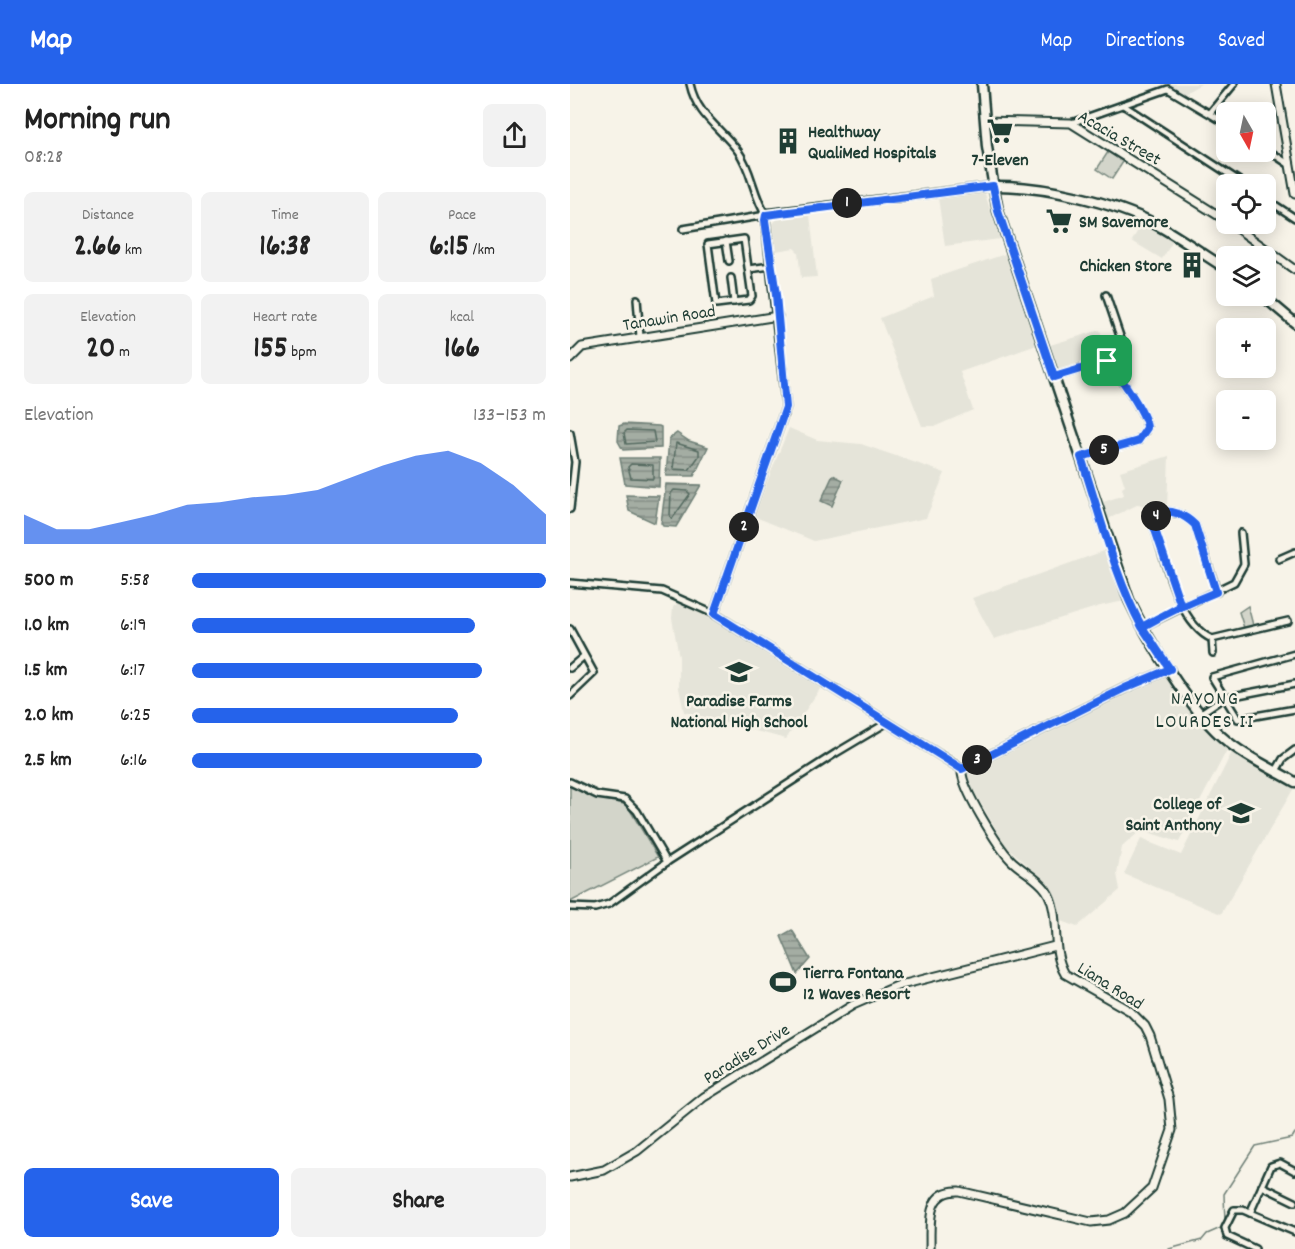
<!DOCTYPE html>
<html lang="en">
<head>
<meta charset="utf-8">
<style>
  body { margin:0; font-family:Dekko,sans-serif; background:#f2f2f2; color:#222; height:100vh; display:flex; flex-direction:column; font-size:22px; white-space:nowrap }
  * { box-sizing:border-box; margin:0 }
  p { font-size:20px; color:#767676 }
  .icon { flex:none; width:33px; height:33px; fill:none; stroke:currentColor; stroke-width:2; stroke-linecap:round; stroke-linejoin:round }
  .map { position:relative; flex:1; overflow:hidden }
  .details { display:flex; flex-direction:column; background:#fff; width:570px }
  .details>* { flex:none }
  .needle { width:39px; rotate:171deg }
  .tools { position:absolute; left:646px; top:18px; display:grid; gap:12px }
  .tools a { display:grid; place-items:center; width:60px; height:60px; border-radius:9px; background:#fff; box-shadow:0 3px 15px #0003; font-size:30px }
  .pin { position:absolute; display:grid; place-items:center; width:51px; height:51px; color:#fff; margin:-26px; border-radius:12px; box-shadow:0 3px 9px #0006 }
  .km { position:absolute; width:30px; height:30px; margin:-15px; border-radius:50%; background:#222; color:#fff; font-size:16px; line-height:30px; text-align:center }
  .round { display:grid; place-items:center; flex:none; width:63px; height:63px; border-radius:9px; background:#f2f2f2 }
  .overview { display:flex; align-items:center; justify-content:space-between; height:102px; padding:0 24px }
  h1 { font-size:33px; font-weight:700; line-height:45px }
  .metrics { display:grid; grid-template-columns:repeat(3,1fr); gap:9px; height:102px; padding:6px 24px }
  .metrics div { display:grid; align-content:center; border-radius:9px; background:#f2f2f2; text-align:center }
  .metrics b { font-size:30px; font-weight:700 }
  .metrics small { font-size:16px; font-weight:400 }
  .metrics p { font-size:16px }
  .chart { height:168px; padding:12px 24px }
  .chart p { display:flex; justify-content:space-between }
  .chart svg { width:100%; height:108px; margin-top:6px; fill:#2563eb; opacity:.7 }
  .cta { display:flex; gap:12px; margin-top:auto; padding:12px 24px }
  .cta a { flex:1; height:69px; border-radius:9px; background:#2563eb; color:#fff; font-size:24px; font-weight:700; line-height:69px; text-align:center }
  .cta a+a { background:#f2f2f2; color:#222 }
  ul { padding:0 24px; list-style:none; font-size:20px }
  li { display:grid; grid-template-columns:96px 72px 1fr; align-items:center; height:45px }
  li i { height:15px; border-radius:8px; background:#2563eb }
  header { display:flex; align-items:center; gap:36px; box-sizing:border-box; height:84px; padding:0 30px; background:#2563eb; color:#fff }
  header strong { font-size:28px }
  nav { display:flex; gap:33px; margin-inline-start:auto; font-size:21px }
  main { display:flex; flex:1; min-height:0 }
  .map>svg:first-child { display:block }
  .built { fill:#e5e4d9 }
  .green { fill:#d3d5ca; stroke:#79897f; stroke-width:1.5 }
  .water { fill:url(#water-rules); stroke:#6f8077; stroke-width:1.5 }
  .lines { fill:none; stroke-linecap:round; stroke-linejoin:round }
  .shore { stroke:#546a60; stroke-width:1.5 }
  .stream { stroke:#6f8077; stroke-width:1.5 }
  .street-casing { stroke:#1f3d34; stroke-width:10 }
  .secondary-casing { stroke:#1f3d34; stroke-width:11 }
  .primary-casing { stroke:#1f3d34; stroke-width:13 }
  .street { stroke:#f7f3e8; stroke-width:5 }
  .secondary { stroke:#f7f3e8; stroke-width:7 }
  .primary { stroke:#f7f3e8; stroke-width:8 }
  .route-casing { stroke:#fff; stroke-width:12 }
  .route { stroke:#2563eb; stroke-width:8 }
  .labels { text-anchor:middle; stroke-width:5; stroke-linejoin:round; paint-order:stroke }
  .poi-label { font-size:18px; font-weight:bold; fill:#1f3d34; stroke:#f7f3e8; text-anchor:start }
  .street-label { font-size:18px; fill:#1f3d34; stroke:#f7f3e8 }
  .neighbourhood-label { font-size:20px; letter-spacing:1.5px; fill:#1f3d34; stroke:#f7f3e8 }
</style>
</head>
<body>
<header>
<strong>Map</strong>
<nav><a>Map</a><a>Directions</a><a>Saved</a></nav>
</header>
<main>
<section class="details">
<div class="overview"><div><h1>Morning run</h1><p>08:28</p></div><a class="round"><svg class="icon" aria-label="share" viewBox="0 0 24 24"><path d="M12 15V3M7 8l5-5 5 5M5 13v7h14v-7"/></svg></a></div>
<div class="metrics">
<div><p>Distance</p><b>2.66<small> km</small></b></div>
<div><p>Time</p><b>16:38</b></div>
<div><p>Pace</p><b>6:15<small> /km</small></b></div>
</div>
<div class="metrics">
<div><p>Elevation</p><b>20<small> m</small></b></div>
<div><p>Heart rate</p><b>155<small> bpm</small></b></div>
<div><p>kcal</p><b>166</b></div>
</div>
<div class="chart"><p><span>Elevation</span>133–153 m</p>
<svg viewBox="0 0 160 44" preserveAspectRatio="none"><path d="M0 44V32L10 38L20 38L30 35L40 32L50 28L60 27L70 25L80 24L90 22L100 17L110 12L120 8L130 6L140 11L150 20L160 32V44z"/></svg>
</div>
<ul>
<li><b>500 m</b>5:58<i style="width:100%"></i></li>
<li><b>1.0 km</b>6:19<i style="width:80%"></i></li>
<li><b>1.5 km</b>6:17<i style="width:82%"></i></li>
<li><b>2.0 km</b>6:25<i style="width:75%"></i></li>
<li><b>2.5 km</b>6:16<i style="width:82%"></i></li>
</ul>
<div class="cta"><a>Save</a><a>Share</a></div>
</section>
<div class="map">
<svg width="725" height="1165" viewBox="0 0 725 1165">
  <defs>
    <pattern id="water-rules" width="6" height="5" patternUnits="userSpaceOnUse" patternTransform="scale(1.5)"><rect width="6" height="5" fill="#a4ada3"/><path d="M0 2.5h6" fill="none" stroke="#858e86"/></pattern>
  </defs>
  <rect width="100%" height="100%" fill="#f7f3e8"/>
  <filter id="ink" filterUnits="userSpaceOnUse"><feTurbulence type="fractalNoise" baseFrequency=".0167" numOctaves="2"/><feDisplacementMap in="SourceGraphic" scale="12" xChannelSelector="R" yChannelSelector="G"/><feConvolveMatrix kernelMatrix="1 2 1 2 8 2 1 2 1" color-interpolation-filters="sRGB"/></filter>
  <g filter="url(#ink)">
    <g class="built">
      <polygon points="597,0 631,0 613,10"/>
      <polygon points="414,107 430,155 375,162 368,113"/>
      <polygon points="240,131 247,193 231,194 228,168 224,164 206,167 201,142 207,135"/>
      <polygon points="572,139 603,157 592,175 562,157"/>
      <polygon points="438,169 467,261 390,288 403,326 366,342 352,342 310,234 364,212 361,195"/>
      <polygon points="530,246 538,273 489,289 480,261"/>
      <polygon points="219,344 247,356 291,360 375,389 356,434 244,457 183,432"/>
      <polygon points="599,372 597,424 584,426 569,420 538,435 533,418 554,411 552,404 555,402 550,387"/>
      <polygon points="537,466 554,517 530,522 424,555 402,514"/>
      <polygon points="108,519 140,533 252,602 216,655 114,628 109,604 109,573 102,534 103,523"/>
      <polygon points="596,589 660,660 609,758 571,746 552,763 547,790 550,806 507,843 488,836 479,800 435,761 393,688"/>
      <polygon points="662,668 725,702 651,830 554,790 571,755 611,771"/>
    </g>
    <g class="green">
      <polygon points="538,68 553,78 542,95 527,85"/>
      <polygon points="678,522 684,545 675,547 669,528"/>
      <polygon points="0,699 21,711 57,721 88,773 0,818"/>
    </g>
    <g class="water">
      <polygon points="54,340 89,342 91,343 91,364 53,366 48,357 49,342"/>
      <polygon points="107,349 119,357 138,363 124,392 96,392 99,355"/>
      <polygon points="50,374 90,374 89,403 55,400"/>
      <polygon points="263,391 273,396 262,422 251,417"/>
      <polygon points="96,400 131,401 106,443 93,442 91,439"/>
      <polygon points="56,411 89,412 85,439 59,427"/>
      <polygon points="222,846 240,875 227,890 211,852"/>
    </g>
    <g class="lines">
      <g class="shore">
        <polygon points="57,346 83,347 85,358 56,360 54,349"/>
        <polygon points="106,359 129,366 129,372 119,386 103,385"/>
        <polygon points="61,380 83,381 83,395 61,394 58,383"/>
        <polygon points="104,406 117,407 120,410 102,435 100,432 101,409"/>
      </g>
      <g class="stream">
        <polyline points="655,1139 654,1110 685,1062 722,1054 725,1049"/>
        <polyline points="599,1165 632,1156 637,1150 653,1143"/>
      </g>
      <g class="street-casing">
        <g id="street">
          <polyline points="553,21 674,100"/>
          <polyline points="640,29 664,0"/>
          <polyline points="501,39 598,5 657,40"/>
          <polyline points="696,65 720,81"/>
          <polyline points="696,115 725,134"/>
          <path d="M113,145L196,131C183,112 182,86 168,67C150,43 127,32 120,0"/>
          <polygon points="174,155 182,212 179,216 146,220 138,160"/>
          <polyline points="156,157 159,177"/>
          <polyline points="179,185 201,182"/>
          <polyline points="161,194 164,218"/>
          <polyline points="67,215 70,253"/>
          <polyline points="484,293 554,272 553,261 536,211"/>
          <polyline points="0,349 5,378 0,425"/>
          <path d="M511,373L568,357L577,344C577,331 547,288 537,277"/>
          <polyline points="709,475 725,468"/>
          <polyline points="0,499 92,507 144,530"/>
          <path d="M647,508L625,441C616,432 600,423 587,430L584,443C595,475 608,540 642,555L718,537"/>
          <polyline points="572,543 664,498 674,480 671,449"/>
          <polyline points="0,545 24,589 0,612"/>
          <polyline points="642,555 643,569"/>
          <polyline points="725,570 642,593 668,635 725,625"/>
          <polyline points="0,584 14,572"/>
          <polyline points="631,629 653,614 725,600"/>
          <polyline points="706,687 713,675 725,666"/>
          <polyline points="0,698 27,711 55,715 67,727 97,778"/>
          <polyline points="0,823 25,824 39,820 97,778 266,669 318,638"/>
          <polyline points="692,1102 725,1118"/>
          <polyline points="680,1129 701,1082 710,1079 725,1087"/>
          <polyline points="685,1165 657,1152 655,1144 664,1126 673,1126 725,1148"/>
        </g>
      </g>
      <g class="secondary-casing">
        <g id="secondary">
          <polyline points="706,0 725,110"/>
          <polyline points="415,37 501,39 657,137"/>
          <polyline points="661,140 725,186"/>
          <polyline points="0,275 12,263 208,232"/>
          <polyline points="392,685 144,530 216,323 195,132 199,129 423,102"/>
          <polyline points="392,685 555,604 600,585"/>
          <polyline points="0,1093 34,1086 67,1067 134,1013 283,921 327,902 485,862"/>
          <path d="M360,1165C361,1142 354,1106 389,1107L521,1138L539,1136L555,1129L582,1104L602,1046L599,1015L580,952L575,942L560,927L495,890C479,863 492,830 476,806C468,794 452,787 441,776C429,764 389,701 392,685"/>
        </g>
      </g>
      <g class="primary-casing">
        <g id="primary">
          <path d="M412,0L417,63L428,127L559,516C578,556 618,622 651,652C672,671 701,684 725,698"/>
          <path d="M423,102C471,101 544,118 587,141C611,154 634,171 657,185"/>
          <polyline points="693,212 725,239"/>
        </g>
      </g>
      <use href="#street" class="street"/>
      <use href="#secondary" class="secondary"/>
      <use href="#primary" class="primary"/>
    </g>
  </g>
  <g class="lines" filter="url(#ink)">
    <g class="route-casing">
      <path id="route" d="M537,277L484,293L428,127L423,102L196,131L195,136L206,211L216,323L144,530L392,685L555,604L600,585L572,543L611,522L584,443L586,430C600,423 616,432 625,441L646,508C621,518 596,529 572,543C545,494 529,427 511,373L568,357L577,344C577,330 547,288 537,277"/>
    </g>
    <use href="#route" class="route"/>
  </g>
  <defs>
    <g id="supermarket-bare" transform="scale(2.07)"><path d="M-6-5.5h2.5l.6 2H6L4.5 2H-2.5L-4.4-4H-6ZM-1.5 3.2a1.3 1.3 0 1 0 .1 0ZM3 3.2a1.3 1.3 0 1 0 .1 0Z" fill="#1f3d34" stroke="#f7f3e8" stroke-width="2.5" paint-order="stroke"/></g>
    <g id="building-bare" transform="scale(2.07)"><path d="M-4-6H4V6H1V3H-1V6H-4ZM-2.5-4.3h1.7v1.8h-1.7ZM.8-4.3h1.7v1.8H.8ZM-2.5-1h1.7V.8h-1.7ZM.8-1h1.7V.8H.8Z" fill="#1f3d34" stroke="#f7f3e8" stroke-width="2.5" paint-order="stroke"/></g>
    <g id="school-bare" transform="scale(2.07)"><path d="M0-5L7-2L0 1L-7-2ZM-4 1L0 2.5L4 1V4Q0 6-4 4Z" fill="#1f3d34" stroke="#f7f3e8" stroke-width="2.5" paint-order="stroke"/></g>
    <g id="university-bare" transform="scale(2.07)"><path d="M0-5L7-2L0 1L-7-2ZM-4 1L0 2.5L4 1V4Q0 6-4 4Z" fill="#1f3d34" stroke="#f7f3e8" stroke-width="2.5" paint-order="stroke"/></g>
    <g id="stadium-bare" transform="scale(2.07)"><path d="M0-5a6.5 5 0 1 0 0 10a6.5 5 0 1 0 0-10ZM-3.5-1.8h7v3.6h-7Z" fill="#1f3d34" stroke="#f7f3e8" stroke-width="2.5" paint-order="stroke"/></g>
  </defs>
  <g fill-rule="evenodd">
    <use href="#supermarket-bare" x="430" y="47"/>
    <use href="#building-bare" x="218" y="57"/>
    <use href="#supermarket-bare" x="489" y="137"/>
    <use href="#building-bare" x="622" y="181"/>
    <use href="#school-bare" x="169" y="588"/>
    <use href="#university-bare" x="671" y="729"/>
    <use href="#stadium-bare" x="213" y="898"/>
  </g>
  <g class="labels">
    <g class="poi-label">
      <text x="238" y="53">Healthway<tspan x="238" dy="21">QualiMed Hospitals</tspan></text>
      <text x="430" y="81" text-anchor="middle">7-Eleven</text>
      <text x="509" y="143">SM Savemore</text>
      <text x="602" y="187" text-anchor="end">Chicken Store</text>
      <text x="169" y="622" text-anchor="middle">Paradise Farms<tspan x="169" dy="21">National High School</tspan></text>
      <text x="651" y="725" text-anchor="end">College of<tspan x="651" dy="21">Saint Anthony</tspan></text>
      <text x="233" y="894">Tierra Fontana<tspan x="233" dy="21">12 Waves Resort</tspan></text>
    </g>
    <g class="street-label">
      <text transform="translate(550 53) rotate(30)" y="6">Acacia Street</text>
      <text transform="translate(99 233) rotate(-9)" y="6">Tanawin Road</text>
      <text transform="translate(541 901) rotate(32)" y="6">Liana Road</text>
      <text transform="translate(176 969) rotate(-32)" y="6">Paradise Drive</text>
    </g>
    <g class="neighbourhood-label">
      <text x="635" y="620">NAYONG<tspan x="635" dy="23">LOURDES II</tspan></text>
    </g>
  </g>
</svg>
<div class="tools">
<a><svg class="needle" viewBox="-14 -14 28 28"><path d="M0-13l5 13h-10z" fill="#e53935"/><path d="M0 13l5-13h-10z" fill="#767676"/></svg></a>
<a><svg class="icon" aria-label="locate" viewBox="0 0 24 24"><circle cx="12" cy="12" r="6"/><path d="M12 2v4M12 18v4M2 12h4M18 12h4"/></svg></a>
<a><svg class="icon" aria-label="layers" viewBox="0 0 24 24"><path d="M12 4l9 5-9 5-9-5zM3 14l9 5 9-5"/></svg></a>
<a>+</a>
<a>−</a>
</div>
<div class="pin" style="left:537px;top:277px;background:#1e9e55"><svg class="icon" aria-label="arrive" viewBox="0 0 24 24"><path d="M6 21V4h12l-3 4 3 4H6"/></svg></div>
<b class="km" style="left:277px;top:119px">1</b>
<b class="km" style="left:174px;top:443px">2</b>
<b class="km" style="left:407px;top:676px">3</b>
<b class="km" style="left:586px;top:432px">4</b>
<b class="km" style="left:534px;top:366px">5</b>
</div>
</main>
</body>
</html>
